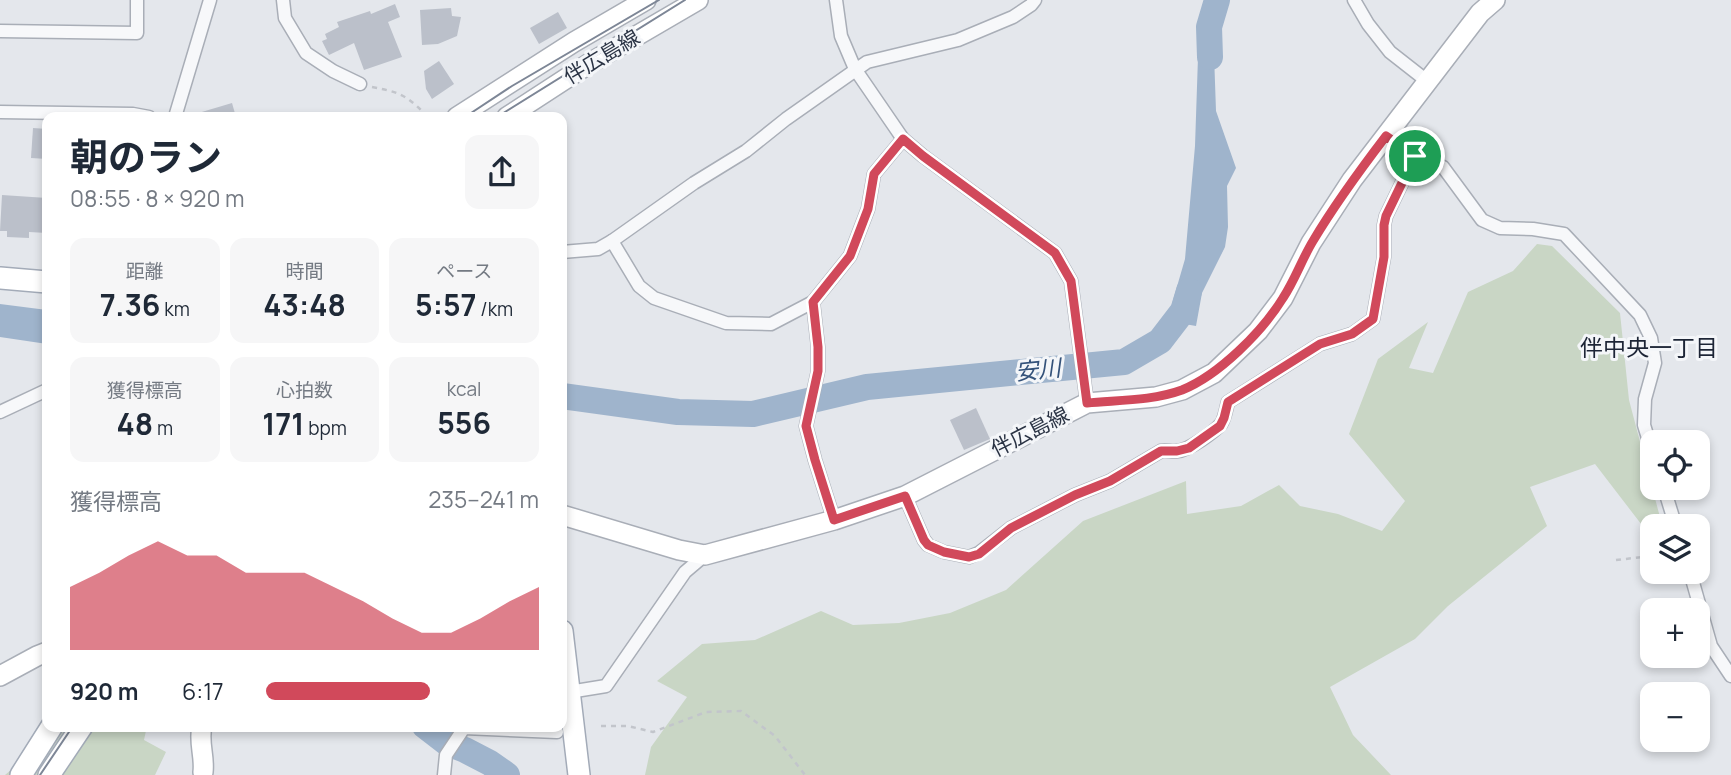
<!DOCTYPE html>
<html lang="ja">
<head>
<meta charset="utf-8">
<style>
  body { margin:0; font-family:Manrope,"Noto Sans JP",sans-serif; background:#f6f6f7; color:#1f2937; height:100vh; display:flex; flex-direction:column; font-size:26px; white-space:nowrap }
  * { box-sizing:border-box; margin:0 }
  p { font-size:23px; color:#747a83 }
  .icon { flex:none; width:38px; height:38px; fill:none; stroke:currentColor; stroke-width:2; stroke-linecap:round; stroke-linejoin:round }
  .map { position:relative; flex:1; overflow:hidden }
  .side { position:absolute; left:42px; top:112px; width:525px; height:620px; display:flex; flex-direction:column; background:#fff; border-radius:14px; box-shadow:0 4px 10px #0003 }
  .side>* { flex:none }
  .tools { position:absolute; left:1640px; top:430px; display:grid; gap:14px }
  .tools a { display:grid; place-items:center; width:70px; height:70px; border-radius:14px; background:#fff; box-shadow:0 4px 10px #0003; font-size:35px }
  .pin { position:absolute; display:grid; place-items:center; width:60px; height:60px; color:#fff; margin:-30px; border:4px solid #fff; border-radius:50%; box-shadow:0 2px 7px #0007 }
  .round { display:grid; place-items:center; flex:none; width:74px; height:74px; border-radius:14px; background:#f6f6f7 }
  .summary { display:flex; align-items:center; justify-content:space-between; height:119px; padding:0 28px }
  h1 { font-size:38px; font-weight:700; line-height:52px }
  .metrics { display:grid; grid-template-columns:repeat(3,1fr); gap:10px; height:119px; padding:7px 28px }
  .metrics div { display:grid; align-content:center; border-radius:14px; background:#f6f6f7; text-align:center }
  .metrics b { font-size:30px; font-weight:700 }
  .metrics small { font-size:19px; font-weight:400 }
  .metrics p { font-size:19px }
  .chart { height:196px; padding:14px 28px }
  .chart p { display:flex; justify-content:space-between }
  .chart svg { width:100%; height:126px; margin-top:7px; fill:#d1495b; opacity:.7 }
  ul { padding:0 28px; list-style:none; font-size:23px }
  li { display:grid; grid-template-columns:112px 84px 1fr; align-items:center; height:52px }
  li i { height:18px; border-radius:9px; background:#d1495b }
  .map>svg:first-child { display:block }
  .green { fill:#c9d6c5 }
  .water { fill:#9fb4cc }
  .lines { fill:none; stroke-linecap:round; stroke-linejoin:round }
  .river { stroke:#9fb4cc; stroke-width:26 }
  .building { fill:#bbc0ca }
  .street-casing { stroke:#a9aeb7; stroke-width:15 }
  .secondary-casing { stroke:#a9aeb7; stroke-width:22 }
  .primary-casing { stroke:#a3abb8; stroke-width:24 }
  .path { stroke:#c2c5cb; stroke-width:2.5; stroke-dasharray:5 5; stroke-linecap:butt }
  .street { stroke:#f7f8fa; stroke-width:12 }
  .secondary { stroke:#fff; stroke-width:19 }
  .primary { stroke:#fff; stroke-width:21 }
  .tram { stroke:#7d8696; stroke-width:2 }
  .route-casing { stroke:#fff; stroke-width:14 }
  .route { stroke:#d1495b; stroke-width:9 }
  .labels { text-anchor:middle; stroke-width:6; stroke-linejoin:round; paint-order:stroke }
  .street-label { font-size:21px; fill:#2b3445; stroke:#f4f6f9 }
  .neighbourhood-label { font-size:23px; fill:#1d2536; stroke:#f4f6f9 }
  .water-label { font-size:23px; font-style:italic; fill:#34527a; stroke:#f4f6f9 }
</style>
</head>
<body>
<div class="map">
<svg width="1731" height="775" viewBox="0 0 1731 775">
  <rect width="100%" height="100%" fill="#e4e7ec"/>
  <g class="green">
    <polygon points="1537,244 1552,246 1620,313 1629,400 1661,521 1655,527 1652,527 1652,529 1648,533 1595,464 1530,487 1547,526 1448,606 1415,639 1330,687 1353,735 1391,775 645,775 651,747 687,697 657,681 702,644 755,640 821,611 853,625 899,623 950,613 1006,590 1083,521 1186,481 1187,514 1241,506 1279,485 1300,506 1338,514 1382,531 1405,501 1349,434 1378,359 1428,322 1409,368 1433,373 1468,292 1513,271"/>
    <polygon points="63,726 147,726 144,740 166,752 155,775 5,775"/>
  </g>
  <g class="water">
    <polygon points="1203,21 1218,24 1214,54 1216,111 1236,168 1227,186 1228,227 1225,247 1202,293 1196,326 1167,321 1185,259 1195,146 1198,57"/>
    <polygon points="0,304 47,310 47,344 0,337"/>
  </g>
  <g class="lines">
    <g class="river">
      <polyline points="1210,57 1209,27 1217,0"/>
      <polyline points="562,396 678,412 753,414 867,387 1124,362 1160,341 1183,311 1189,291"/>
      <polyline points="425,726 447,743 465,750 490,763 507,775"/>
    </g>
  </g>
  <g class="building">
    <polygon points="395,4 400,17 388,22 402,57 364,70 354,43 329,55 322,41 327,39 325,34 339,27 337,22 370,11 371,14"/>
    <polygon points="451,8 452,16 461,17 457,36 438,44 422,45 420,10"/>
    <polygon points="558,12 567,28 539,44 530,28"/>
    <polygon points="439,61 454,84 432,99 426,89 424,71"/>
    <polygon points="232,103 236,117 195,117 195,114"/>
    <polygon points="33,128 47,129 47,159 31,158"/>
    <polygon points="2,195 47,198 47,233 29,232 29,238 7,237 7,231 0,231"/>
    <polygon points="976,408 990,439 964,450 950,420"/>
  </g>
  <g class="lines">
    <g class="street-casing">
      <g id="street">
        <polyline points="283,0 285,18 306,53 333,71 360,84"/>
        <polyline points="836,0 841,36 855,69 903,139 923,156 1055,253 1071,281 1087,403"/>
        <polyline points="1354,0 1368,24 1390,52 1427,81"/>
        <polyline points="0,31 137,33 137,0"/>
        <polyline points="0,112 133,114 149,117"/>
        <polyline points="175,117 210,0"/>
        <polyline points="1386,136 1415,156 1443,167 1482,220 1500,228 1533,229 1564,234 1640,315 1651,338 1655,363 1645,399 1644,425 1652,451"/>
        <polyline points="612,241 639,286 654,298 726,323 771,324 813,302 850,256 868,209 874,174 903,139"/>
        <polyline points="562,252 598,249 612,241 694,183 746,151 786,119 867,62 958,40 1013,17 1031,5 1035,0"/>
        <polyline points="813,302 818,347 818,371 806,426 815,460 834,520"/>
        <polyline points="0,412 47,390"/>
        <polyline points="1664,488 1676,527"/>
        <path d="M905,496L924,540L928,545L944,552L969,557L979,553L1011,528L1075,495L1110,481L1161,451C1167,450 1172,452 1178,451C1189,450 1214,432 1221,424C1225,418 1226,409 1228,402L1320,344L1352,334L1373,319L1384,257V225L1386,216L1415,156"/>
        <polyline points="1690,572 1711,646 1731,676"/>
        <polyline points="569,692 606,686 685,572 705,555"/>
        <polyline points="444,775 446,755 464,728 557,732"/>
      </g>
    </g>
    <g class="secondary-casing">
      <g id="secondary">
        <polyline points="457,117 574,42 646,0"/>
        <polyline points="507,117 590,63 698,0"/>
        <polyline points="562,515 679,550 705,555 834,520 905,496 1087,403 1156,397 1182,390 1214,373 1258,331 1283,298 1311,243 1352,180 1480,13 1495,0"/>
        <polyline points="0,676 37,656 47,652"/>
        <path d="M202,726C198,742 205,756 203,772"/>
      </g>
    </g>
    <g class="primary-casing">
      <g id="primary">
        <polyline points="0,278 47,282"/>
        <polyline points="562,631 579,775"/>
        <polyline points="21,775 52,726"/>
        <polyline points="49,775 82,726"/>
      </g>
    </g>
    <g class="path">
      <path d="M372,87C398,92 405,94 424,113"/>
      <polyline points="1616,560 1652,556"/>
      <polyline points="601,726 628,726 653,732 706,712 741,711 775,736 805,775"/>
    </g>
    <use href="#street" class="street"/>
    <use href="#secondary" class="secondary"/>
    <use href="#primary" class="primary"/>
    <g class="tram">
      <polyline points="465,117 512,86 659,0"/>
      <polyline points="497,117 685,0"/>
      <polyline points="40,775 73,726"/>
    </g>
  </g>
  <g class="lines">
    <g class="route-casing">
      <path id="route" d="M1386,136L1415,156L1386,216L1384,225V257L1373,319L1352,334L1320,344L1228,402L1224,418L1220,426L1189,448L1177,451H1161L1110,481L1075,495L1011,528L979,554L969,557L944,552L928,545L924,540L905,496L834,520L815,460L806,426L818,371V347L813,302L850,256L868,209L874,174L903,139L923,156L1055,253L1071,281L1087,403C1118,400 1152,401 1182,390C1219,375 1262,332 1283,298C1295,280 1302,259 1313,241C1335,204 1360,170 1386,136Z"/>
    </g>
    <use href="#route" class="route"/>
  </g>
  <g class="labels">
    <g class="street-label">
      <text transform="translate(602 57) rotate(-31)" y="7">伴広島線</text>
      <text transform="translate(1030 432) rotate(-27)" y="7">伴広島線</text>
    </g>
    <g class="neighbourhood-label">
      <text x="1649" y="356">伴中央一丁目</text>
    </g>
    <g class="water-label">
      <text transform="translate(1038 370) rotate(-6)" y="8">安川</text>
    </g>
  </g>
</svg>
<div class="tools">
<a><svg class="icon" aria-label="locate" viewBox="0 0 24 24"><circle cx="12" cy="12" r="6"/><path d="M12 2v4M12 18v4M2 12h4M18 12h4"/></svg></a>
<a><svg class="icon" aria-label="layers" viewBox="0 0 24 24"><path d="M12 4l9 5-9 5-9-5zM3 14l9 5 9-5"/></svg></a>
<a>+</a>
<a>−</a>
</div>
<div class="pin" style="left:1415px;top:156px;background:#1e9e55"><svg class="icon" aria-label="arrive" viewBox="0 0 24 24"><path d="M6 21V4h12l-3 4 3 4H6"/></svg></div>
<section class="side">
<div class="summary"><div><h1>朝のラン</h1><p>08:55 · 8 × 920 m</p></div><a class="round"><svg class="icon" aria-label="share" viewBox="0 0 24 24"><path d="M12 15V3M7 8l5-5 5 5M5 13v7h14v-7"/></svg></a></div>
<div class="metrics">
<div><p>距離</p><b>7.36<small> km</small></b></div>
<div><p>時間</p><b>43:48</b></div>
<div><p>ペース</p><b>5:57<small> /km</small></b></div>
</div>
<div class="metrics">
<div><p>獲得標高</p><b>48<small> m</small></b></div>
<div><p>心拍数</p><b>171<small> bpm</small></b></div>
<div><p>kcal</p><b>556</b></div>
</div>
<div class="chart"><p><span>獲得標高</span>235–241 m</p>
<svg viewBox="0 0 160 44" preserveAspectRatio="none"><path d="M0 44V22L10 17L20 11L30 6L40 11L50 11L60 17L70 17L80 17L90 22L100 27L110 33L120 38L130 38L140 33L150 27L160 22V44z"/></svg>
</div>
<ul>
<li><b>920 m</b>6:17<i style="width:60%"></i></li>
</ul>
</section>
</div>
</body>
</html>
